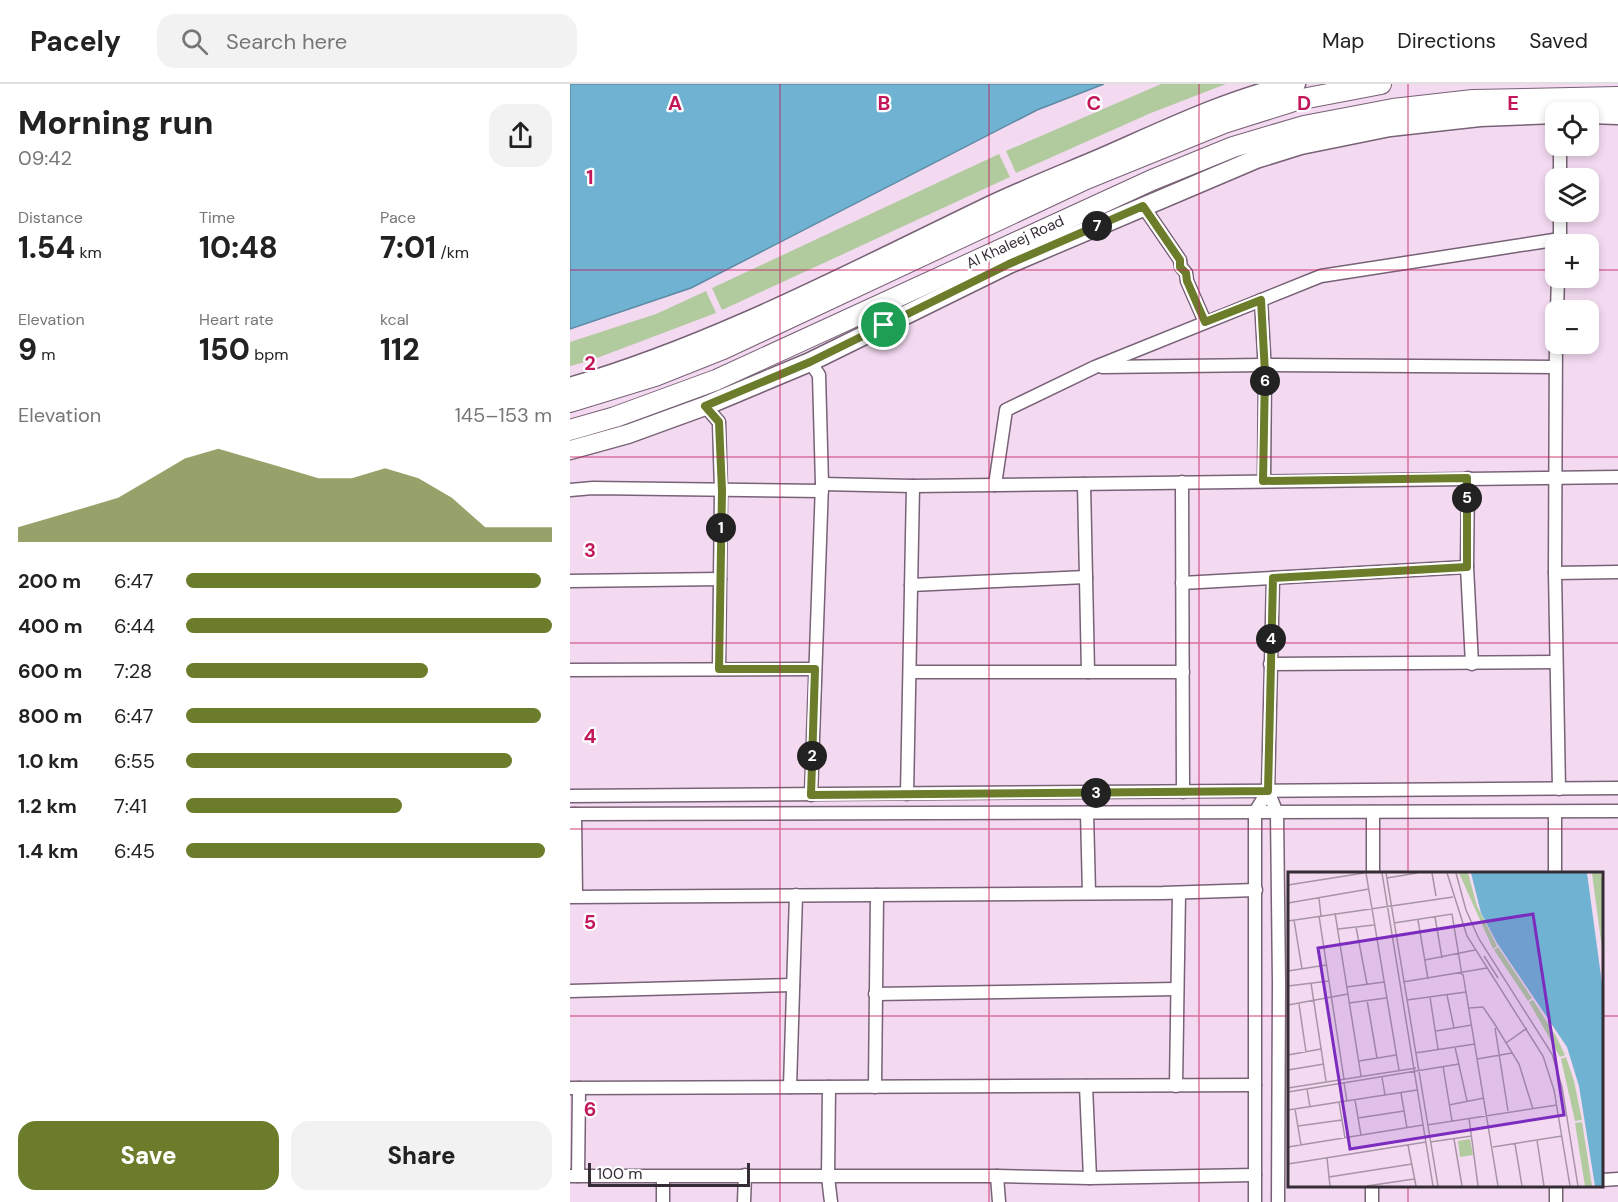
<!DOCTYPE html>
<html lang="en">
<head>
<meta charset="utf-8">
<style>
  body { margin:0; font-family:"DM Sans",sans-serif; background:#f2f2f2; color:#222; height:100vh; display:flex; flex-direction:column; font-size:22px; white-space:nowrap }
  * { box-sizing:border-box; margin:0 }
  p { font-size:20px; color:#767676 }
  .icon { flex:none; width:33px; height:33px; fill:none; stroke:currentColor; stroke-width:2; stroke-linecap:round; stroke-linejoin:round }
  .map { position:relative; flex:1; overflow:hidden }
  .sheet { display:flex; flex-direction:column; background:#fff; width:570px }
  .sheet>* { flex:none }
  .fabs { position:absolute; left:975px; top:18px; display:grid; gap:12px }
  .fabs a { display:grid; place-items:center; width:54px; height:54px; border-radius:12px; background:#fff; box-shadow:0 3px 9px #0003; font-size:30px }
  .scale { position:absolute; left:18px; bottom:15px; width:162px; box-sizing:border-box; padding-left:6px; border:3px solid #352c35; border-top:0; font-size:16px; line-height:21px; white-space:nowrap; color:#352c35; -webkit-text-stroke:4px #fff; paint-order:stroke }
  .pin { position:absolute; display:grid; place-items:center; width:51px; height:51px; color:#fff; margin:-26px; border:3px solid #fff; border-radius:50%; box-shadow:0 2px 6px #0007 }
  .km { position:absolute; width:30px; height:30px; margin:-15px; border-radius:50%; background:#222; color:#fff; font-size:16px; line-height:30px; text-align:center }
  .round { display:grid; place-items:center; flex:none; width:63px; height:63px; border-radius:18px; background:#f2f2f2 }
  .overview { display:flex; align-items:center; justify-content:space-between; height:102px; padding:0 18px }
  h1 { font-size:33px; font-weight:800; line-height:45px }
  .figures { display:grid; grid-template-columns:repeat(3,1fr); gap:9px; height:102px; padding:6px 18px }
  .figures div { display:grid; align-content:center }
  .figures b { font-size:30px; font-weight:800 }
  .figures small { font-size:16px; font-weight:400 }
  .figures p { font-size:16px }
  .chart { height:168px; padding:12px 18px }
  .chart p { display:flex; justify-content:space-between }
  .chart svg { width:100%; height:108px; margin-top:6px; fill:#6b7c2b; opacity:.7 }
  .action { display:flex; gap:12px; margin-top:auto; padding:12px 18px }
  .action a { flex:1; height:69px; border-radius:18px; background:#6b7c2b; color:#fff; font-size:24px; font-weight:800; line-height:69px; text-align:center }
  .action a+a { background:#f2f2f2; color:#222 }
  ul { padding:0 18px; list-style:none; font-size:20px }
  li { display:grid; grid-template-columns:96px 72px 1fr; align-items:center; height:45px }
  li i { height:15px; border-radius:8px; background:#6b7c2b }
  header { display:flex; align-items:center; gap:36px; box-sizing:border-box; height:84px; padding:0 30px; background:#fff; border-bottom:2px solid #e0e0e0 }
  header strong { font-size:28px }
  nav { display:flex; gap:33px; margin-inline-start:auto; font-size:21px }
  .search { width:420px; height:54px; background:#f2f2f2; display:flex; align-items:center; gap:15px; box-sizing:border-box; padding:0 21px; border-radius:18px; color:#767676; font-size:22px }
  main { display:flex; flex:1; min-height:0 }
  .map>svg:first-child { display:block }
  .green { fill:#b1cb9f }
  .water { fill:#6fb2d2; stroke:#5e8aa3; stroke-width:1.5 }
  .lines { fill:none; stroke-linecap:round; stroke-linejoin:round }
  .street-casing { stroke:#776276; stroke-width:15 }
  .secondary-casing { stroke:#776276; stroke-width:21 }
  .primary-casing { stroke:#776276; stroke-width:22 }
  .street { stroke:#fff; stroke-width:12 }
  .secondary { stroke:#fff; stroke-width:18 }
  .primary { stroke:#fff; stroke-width:20 }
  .route-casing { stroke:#fff; stroke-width:12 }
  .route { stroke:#6b7c2b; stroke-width:8 }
  .grid { fill:none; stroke:#c2185b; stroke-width:1.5; stroke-opacity:0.55 }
  .labels { text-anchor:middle; stroke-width:4.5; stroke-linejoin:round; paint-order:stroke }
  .street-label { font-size:15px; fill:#352c35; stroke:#fff }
  .inset-road { fill:none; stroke:#a794a6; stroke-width:1.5 }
  .view { fill:#7b2cbf; fill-opacity:0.15; stroke:#7b2cbf; stroke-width:3 }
  .inset-edge { fill:none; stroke:#352c35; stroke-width:3 }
  .grid-label { font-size:20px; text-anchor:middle; font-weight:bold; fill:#c2185b; stroke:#fff; stroke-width:4.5; stroke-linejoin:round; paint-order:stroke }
</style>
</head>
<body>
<header>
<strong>Pacely</strong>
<div class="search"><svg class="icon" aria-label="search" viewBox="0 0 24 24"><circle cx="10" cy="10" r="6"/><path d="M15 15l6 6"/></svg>Search here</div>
<nav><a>Map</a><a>Directions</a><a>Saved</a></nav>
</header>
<main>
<section class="sheet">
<div class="overview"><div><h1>Morning run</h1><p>09:42</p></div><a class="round"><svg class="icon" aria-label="share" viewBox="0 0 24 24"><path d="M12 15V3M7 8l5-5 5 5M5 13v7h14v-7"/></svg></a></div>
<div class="figures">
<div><p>Distance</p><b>1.54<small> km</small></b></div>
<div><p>Time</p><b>10:48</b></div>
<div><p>Pace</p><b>7:01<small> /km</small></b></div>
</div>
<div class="figures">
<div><p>Elevation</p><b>9<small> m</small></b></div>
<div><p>Heart rate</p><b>150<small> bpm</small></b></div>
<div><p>kcal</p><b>112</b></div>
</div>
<div class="chart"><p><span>Elevation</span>145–153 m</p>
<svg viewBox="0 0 160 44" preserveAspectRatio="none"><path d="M0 44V38L10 34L20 30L30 26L40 18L50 10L60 6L70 10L80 14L90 18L100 18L110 14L120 18L130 26L140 38L150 38L160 38V44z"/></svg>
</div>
<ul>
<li><b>200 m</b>6:47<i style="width:97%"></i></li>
<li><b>400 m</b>6:44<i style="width:100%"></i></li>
<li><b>600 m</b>7:28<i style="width:66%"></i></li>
<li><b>800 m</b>6:47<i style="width:97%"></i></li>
<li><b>1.0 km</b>6:55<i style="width:89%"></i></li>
<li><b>1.2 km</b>7:41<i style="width:59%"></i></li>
<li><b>1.4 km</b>6:45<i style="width:98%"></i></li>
</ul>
<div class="action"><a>Save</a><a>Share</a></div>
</section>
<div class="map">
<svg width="1048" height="1118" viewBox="0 0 1048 1118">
  <rect width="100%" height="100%" fill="#f3daf1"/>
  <g class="green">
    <polygon points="591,0 656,0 581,29 446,89 436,67"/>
    <polygon points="429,70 440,93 152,226 142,204"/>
    <polygon points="136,207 146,229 19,277 0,282 0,258 86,230"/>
  </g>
  <polygon class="water" points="0,0 534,0 467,26 121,204 0,245"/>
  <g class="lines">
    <g class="street-casing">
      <g id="street">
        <polyline points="990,94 990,62"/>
        <polyline points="573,122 610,176 611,183 616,189 617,197 635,238"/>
        <polyline points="990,160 990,128"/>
        <polyline points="691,216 695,289 694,397"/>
        <polyline points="987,226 988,194"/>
        <polyline points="986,249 985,489 989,705"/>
        <polyline points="240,278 249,291 252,400 241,711"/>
        <polyline points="532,283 694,281 984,283"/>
        <polyline points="135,322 149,338 151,407 149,585"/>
        <polyline points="898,394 897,483 902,580"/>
        <polyline points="612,398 613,708"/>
        <polyline points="252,400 343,402 1048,393"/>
        <polyline points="514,400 518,588"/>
        <polyline points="425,401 436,326 525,283 751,192 990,155"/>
        <polyline points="0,406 23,404 252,407"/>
        <polyline points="985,489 1048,488"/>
        <polyline points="703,494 698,707 707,729 709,900 708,1118"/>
        <polyline points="0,497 150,495"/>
        <polyline points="612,499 897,483"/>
        <polyline points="341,501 516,493"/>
        <polyline points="700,580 986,578"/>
        <polyline points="0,586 245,585"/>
        <polyline points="340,588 613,588"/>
        <polyline points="337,710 343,402"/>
        <polyline points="0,712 1048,704"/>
        <polyline points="985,728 985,790"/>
        <polyline points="517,729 519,809"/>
        <polyline points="0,730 1048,727"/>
        <polyline points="5,730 6,812"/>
        <polyline points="803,790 803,728"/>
        <polyline points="0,813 593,809 686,806"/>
        <polyline points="0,907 223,901"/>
        <polyline points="305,910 607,905"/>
        <polyline points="516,1002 520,1094"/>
        <polyline points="606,1002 609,809"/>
        <polyline points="220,1003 226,811"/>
        <polyline points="259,1003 258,1093 261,1118"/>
        <polyline points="305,1003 307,811"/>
        <polyline points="0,1004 685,1001"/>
        <polyline points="0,1092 427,1092 520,1094 685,1091"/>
        <polyline points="8,1092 9,1004"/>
        <polyline points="427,1092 429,1118"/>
        <polyline points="1032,1096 1048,1095"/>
        <polyline points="986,1102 986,1118"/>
        <polyline points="93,1118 93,1093"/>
        <polyline points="174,1118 175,1091"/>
        <polyline points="685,1118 685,728 698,707"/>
        <polyline points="802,1118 802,1102"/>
      </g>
    </g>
    <g class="secondary-casing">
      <g id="secondary">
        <polyline points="1018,30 1048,31"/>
        <path d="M0,303C144,261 276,191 411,126C450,107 491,91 531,74C593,47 660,14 726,0"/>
        <polyline points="0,366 58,350 135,322 240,278 439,180 686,75 731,61 820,43 910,33 986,30"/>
      </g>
    </g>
    <g class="primary-casing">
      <g id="primary">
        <polyline points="0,318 85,292 153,265 516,95 654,39 727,16 811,0"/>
        <polyline points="0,346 45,333 146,296 582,96 663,63 734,42 823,25 903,16 1048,13"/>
      </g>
    </g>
    <use href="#street" class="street"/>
    <use href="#secondary" class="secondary"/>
    <use href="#primary" class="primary"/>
  </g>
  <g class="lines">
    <g class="route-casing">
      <polygon id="route" points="573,122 610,176 610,183 616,189 617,197 635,238 691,216 695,289 693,397 897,394 897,483 703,494 698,707 241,711 245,585 149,585 152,407 149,338 135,322 240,278 439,180"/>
    </g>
    <use href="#route" class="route"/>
  </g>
  <path class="grid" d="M210,0V1118M419,0V1118M629,0V1118M838,0V790M0,186H986M1018,186H1048M0,373H1048M0,559H1048M0,745H1048M0,932H720M1032,932H1048M838,1102V1118"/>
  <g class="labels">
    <g class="street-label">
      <text transform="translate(445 158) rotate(-25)" y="5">Al Khaleej Road</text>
    </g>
  </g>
  <g transform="translate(718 788)">
    <rect width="315" height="315" fill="#f3daf1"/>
    <path d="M171,1H180L189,34L209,74L205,77ZM304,1H313L314,8L315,84ZM210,75L244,126L240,129L206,78ZM245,128L268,164L277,183L272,185L241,130ZM278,185L286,209L294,248L287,249L273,187ZM294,250L304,314H297L293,289L287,251ZM182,267L185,283L172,285L170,269Z" fill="#b1cb9f"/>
    <path d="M183,1H299L315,119V314H307L291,214L279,175L209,71L193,41Z" fill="#6fb2d2"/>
    <path class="inset-road" d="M78,1L111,198M94,1L145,314M98,1L150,314M144,1L148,24M159,1L179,64L255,184L266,218L282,314M168,1L178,38L191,67L264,182L274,215L290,314M99,6L129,1M0,13L76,1M31,26L33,44M0,31L81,17M47,41L73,204M31,44L56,207M147,45L154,86M6,48L14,97M130,48L140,107M0,49L165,25M106,51L164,42L174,103M68,55L79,112M50,57L86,53M196,84L210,106M137,88L187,78M0,99L38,93M175,102L210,314M115,110L199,96M23,111L38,209M0,114L41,109M59,115L96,110M159,123L166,156M142,125L150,177M79,128L89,186M119,128L178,120M61,131L98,126M11,132L18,180M0,133L60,122M181,136L195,135L206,151L231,192L245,237M207,156L220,239M148,159L184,153M218,171L239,156M167,175L179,229M127,181L187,172M0,183L33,177M189,187L224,181M71,189L108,183M155,194L164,249M0,198L36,192M94,205L97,223M56,211L59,229M0,216L128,196M19,217L22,235M0,220L171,192M113,221L119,256M67,228L73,263M51,230L57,266M161,233L196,226M7,237L13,273M0,238L129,218M70,246L116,239M181,246L190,314M139,253L269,233M10,254L54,248M166,267L174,314M249,268L256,314M142,270L184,264M227,272L234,314M120,273L128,314M0,275L135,253M205,275L274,264M39,286L42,314M0,292L138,270M41,305L124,292M79,314L126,307"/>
    <path class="view" d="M245,42L276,243L62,277L30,76Z"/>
    <rect width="315" height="315" class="inset-edge"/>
  </g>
  <g class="grid-label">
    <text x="105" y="26">A</text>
    <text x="314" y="26">B</text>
    <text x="524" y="26">C</text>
    <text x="734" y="26">D</text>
    <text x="943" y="26">E</text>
    <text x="20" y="100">1</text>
    <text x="20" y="286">2</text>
    <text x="20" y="473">3</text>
    <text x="20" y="659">4</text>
    <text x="20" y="845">5</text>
    <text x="20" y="1032">6</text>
  </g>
</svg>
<div class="fabs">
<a><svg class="icon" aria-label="locate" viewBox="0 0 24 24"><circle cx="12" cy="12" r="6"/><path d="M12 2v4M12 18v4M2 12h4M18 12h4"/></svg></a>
<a><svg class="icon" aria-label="layers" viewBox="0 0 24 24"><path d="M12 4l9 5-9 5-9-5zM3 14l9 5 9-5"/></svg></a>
<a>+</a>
<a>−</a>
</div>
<div class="scale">100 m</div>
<div class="pin" style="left:314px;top:241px;background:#1e9e55"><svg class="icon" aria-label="arrive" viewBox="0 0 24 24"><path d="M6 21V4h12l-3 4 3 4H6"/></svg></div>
<b class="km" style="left:151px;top:444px">1</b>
<b class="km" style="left:242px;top:672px">2</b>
<b class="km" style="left:526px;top:709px">3</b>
<b class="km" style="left:701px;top:555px">4</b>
<b class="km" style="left:897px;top:414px">5</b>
<b class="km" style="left:695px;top:297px">6</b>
<b class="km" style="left:527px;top:142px">7</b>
</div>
</main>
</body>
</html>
